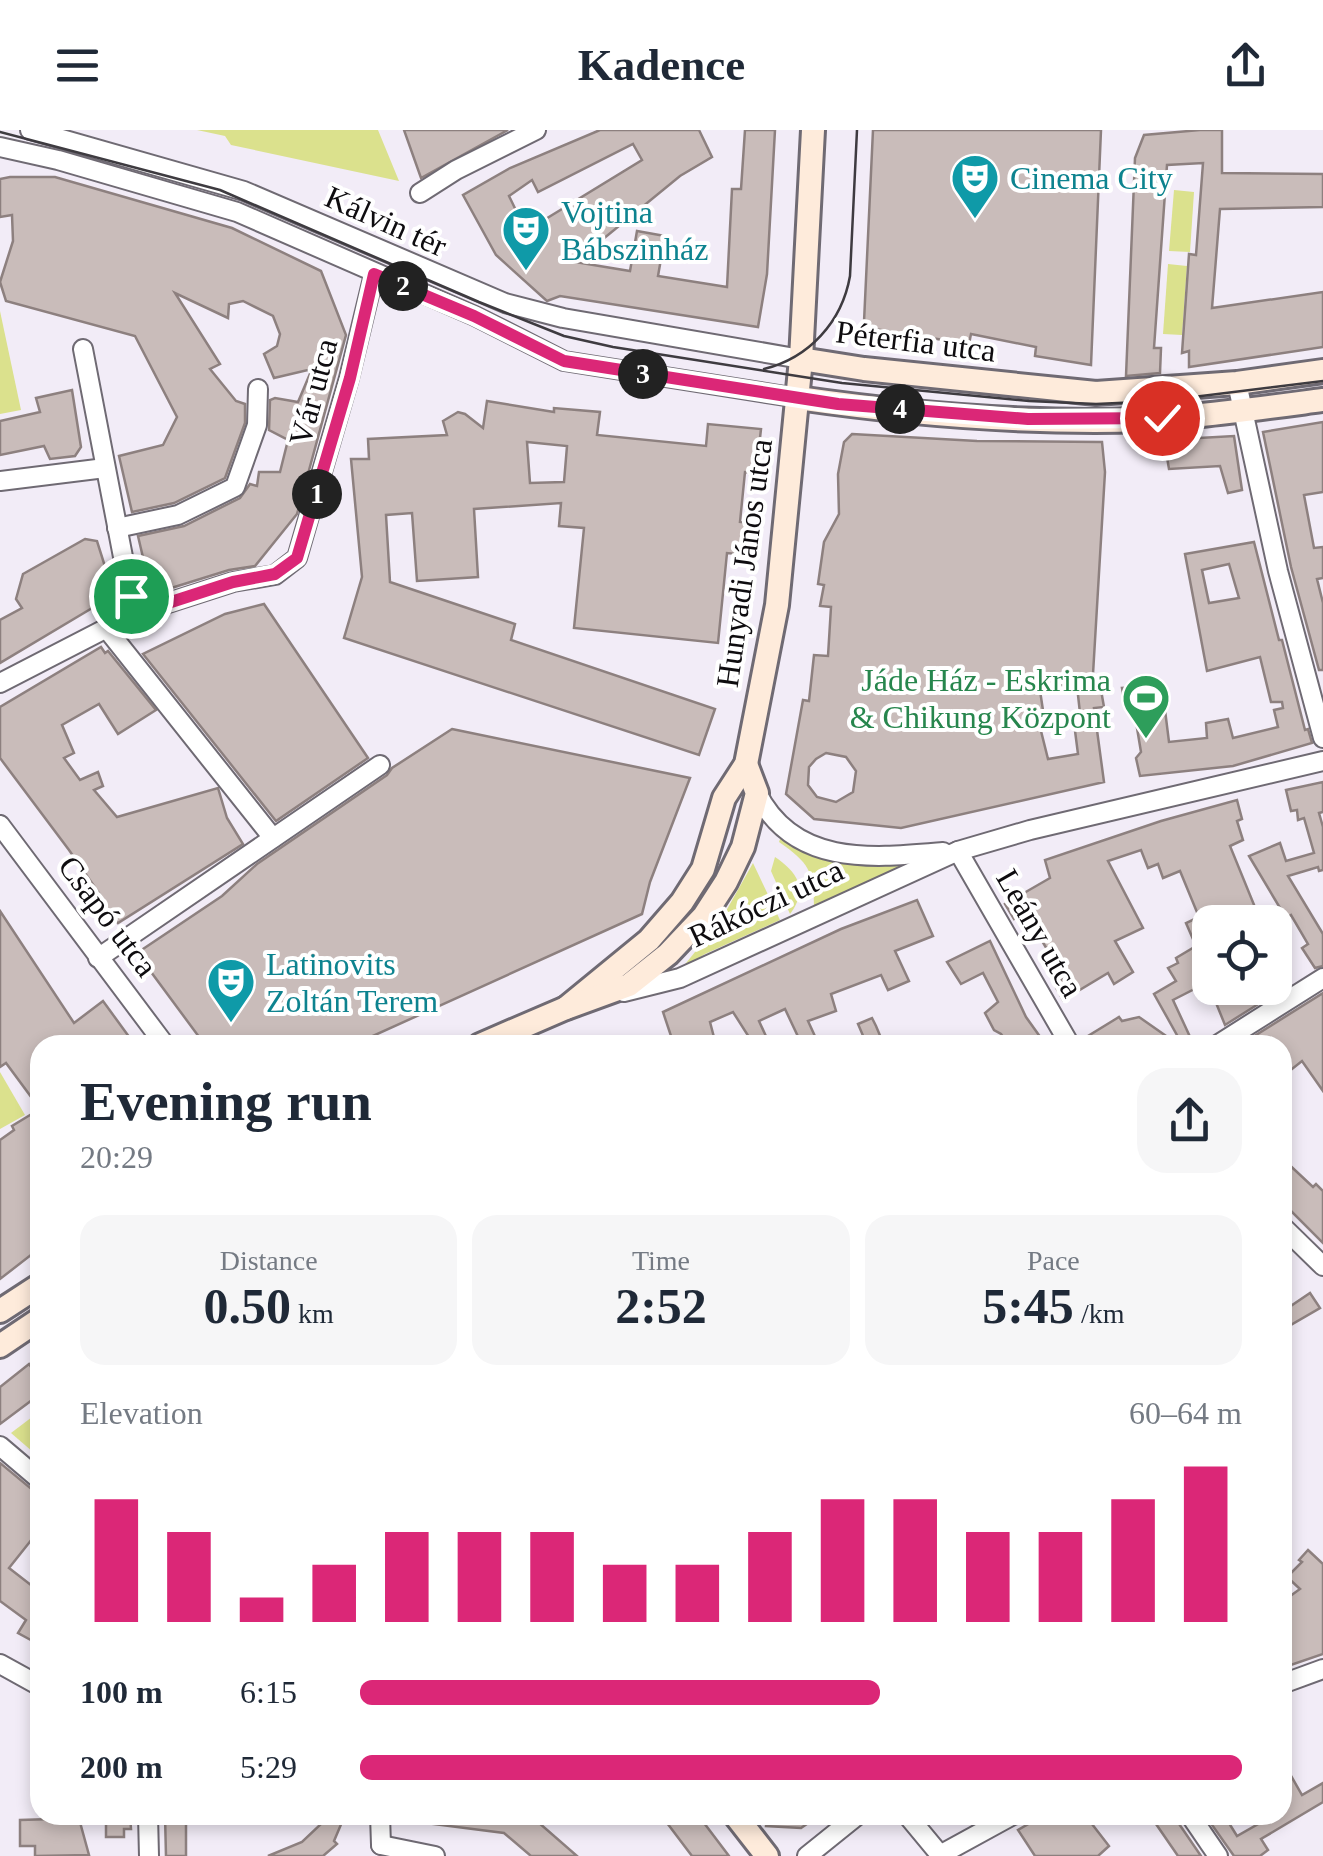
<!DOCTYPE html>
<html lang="en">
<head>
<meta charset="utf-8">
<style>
  body { margin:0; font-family:"Times New Roman",serif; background:#f6f6f7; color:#1f2937; height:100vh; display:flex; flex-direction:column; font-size:38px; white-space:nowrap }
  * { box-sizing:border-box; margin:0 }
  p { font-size:32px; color:#747a83 }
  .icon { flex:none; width:55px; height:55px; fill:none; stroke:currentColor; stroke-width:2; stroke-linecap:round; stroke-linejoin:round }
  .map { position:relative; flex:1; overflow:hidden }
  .side { position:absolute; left:30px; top:905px; width:1262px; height:790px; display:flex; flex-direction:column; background:#fff; border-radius:30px; box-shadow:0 5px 15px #0003 }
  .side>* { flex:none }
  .fabs { position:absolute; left:1192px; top:775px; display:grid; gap:20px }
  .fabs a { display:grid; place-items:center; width:100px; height:100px; border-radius:20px; background:#fff; box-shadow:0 5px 15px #0003; font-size:50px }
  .pin { position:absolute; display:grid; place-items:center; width:85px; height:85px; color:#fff; margin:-42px; border:5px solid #fff; border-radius:50%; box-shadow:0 2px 10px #0007 }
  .km { position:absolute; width:50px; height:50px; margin:-25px; border-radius:50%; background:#222; color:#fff; font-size:28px; line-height:50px; text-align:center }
  .round { display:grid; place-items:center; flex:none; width:105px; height:105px; border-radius:30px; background:#f6f6f7 }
  .overview { display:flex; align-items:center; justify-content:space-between; height:170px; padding:0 50px }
  h1 { font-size:55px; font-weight:800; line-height:75px }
  .stats { display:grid; grid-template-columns:repeat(3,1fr); gap:15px; height:170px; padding:10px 50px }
  .stats div { display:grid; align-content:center; border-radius:25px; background:#f6f6f7; text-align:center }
  .stats b { font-size:50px; font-weight:800 }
  .stats small { font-size:28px; font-weight:400 }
  .stats p { font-size:28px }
  .chart { height:280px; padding:20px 50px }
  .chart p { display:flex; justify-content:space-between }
  .chart svg { width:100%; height:180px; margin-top:10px; stroke:#db2777; stroke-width:6 }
  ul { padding:0 50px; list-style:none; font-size:32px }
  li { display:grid; grid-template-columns:160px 120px 1fr; align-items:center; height:75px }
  li i { height:25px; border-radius:12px; background:#db2777 }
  header { display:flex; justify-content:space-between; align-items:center; height:130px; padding:0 50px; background:#fff; font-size:45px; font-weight:800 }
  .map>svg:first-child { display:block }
  .green { fill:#dbe18d }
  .building { fill:#c9bcba; stroke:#8d807f; stroke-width:2.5; fill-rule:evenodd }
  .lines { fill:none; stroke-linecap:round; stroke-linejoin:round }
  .street-casing { stroke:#6f6a73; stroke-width:22 }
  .secondary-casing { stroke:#6f6a73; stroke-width:28 }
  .street { stroke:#fff; stroke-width:18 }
  .secondary { stroke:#feebdb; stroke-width:22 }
  .tram { stroke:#3e3b40; stroke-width:2.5 }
  .route-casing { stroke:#fff; stroke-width:20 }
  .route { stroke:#db2777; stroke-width:12 }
  .labels { text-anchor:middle; stroke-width:8; stroke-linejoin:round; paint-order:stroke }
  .culture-label { font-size:32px; fill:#0d838f; stroke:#fff; text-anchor:start }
  .street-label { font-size:32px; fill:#0e0c0f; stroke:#fff }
  .leisure-label { font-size:32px; fill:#27864d; stroke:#fff; text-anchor:end }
</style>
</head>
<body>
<header><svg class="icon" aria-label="menu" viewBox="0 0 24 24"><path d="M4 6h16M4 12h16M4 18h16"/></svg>Kadence<svg class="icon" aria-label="share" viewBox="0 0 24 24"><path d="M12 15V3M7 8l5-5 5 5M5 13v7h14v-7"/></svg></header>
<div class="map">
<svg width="1323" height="1726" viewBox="0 0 1323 1726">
  <rect width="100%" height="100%" fill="#f2ecf7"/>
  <g class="green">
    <polygon points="197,0 378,0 399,51 231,15 225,6"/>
    <polygon points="1174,60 1194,62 1190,122 1169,121"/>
    <polygon points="1168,134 1187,136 1182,205 1163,204"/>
    <polygon points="0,181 21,280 0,284"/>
    <path d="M781,706L813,725L844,734L904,735L814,777C814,741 809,733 779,712Z"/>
    <path d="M775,727C797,742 809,759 790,784L771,741Z"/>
    <polygon points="753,733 780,790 705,824 682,838 721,790"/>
    <polygon points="0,942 25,985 0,999"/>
    <polygon points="40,1281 40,1328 11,1303"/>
  </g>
  <g class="building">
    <polygon points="404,0 508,0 421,48"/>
    <path d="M600,0H699L712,27L680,46L575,132L630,141L637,101L665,106L658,146L727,157L732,59H741L745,0H775L767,144L758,197L560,166L547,171L496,125L463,65L510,38ZM633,14L642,30L526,101L509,66L532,50L538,62Z"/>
    <polygon points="873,0 1101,0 1091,235 1035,226 1036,217 971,204 969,214 868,198 864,192"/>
    <polygon points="1200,0 1222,0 1222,43 1323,44 1323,77 1220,79 1212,178 1323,162 1323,217 1189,237 1189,221 1182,223 1189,124 1196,125 1203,33 1167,35 1154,218 1161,218 1160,243 1126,246 1135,28 1144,5"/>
    <polygon points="10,47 55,47 232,98 321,141 346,205 297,384 255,436 229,440 152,464 141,455 139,444 145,436 138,406 184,396 240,368 250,354 257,356 259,342 280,342 288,310 269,300 270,270 275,268 298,272 312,239 274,248 264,224 277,216 280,204 273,186 243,171 229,174 228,188 175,163 220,234 210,239 236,271 245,274 245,293 225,348 174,373 132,382 119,326 163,315 177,287 135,206 6,171 0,152 13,111 12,85 0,87 0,49"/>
    <polygon points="72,260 81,317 75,326 50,329 44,316 0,325 0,291 40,282 36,268"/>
    <path d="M487,271L554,282V278L600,282L597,305L706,316L708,294L761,299L756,343L745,342L740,392L750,393L747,425L727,423L718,513L574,498L584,398L559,396L561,373L474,379L478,447L417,451L412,383L386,385L390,452L515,494L511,510L715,579L699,625L344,508L362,447L351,329H369L368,309L447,305L443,291L458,282L465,284L483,298ZM527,312L567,316L564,352L530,353Z"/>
    <polygon points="1323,292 1323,362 1304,365 1314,418 1323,417 1323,448 1317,449 1323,473 1323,540 1319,540 1291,437 1263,302"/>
    <path d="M852,304L977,311L1102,312L1105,342L1092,561L1101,560L1104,577L1094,578L1104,652L901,698L814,689L786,664L803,570L809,571L814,525L828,526L831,477L820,476L824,455L818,454L824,412L839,384L838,344L844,312ZM1039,554L1077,556L1081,592L1074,593L1078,624L1048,629L1041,601L1046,600ZM826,623L846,627L856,641L853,662L836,672L817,667L808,655L809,637L816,629Z"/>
    <polygon points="1234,306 1242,360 1228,363 1220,336 1169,339 1164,310"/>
    <polygon points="85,409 97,411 114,465 0,533 0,490 22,478 16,469 23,444"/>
    <path d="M1254,412L1279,510H1282L1305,600L1308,599L1312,613L1233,636L1140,646L1136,628L1141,622L1133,574L1125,576L1122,558L1162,556L1169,612L1207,608L1206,593L1228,589L1233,608L1278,597L1274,580L1283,578L1282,572H1271L1260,527L1207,541L1185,424ZM1229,434L1239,468L1209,473L1202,440Z"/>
    <polygon points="264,474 368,628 276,691 143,524 225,484"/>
    <polygon points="101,517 105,523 108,521 156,580 118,604 99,574 62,595 74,623 64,628 80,650 98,642 103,656 94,660 117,687 218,658 227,688 243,714 118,793 98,769 101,766 69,720 0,628 0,577"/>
    <polygon points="452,599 690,648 650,752 642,784 353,915 205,915 137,823 222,766 257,734 387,645 392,638"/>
    <polygon points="1323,652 1323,682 1319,683 1323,697 1323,740 1319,741 1318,737 1288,746 1323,804 1323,836 1315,838 1302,818 1308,814 1291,785 1286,788 1249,726 1280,713 1286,731 1314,723 1304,688 1298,690 1297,680 1291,681 1286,660"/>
    <polygon points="1237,670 1242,689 1237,691 1243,710 1230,716 1261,792 1210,792 1210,851 1173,870 1191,909 1182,914 1154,864 1176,851 1168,838 1178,833 1176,828 1196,816 1186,793 1199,787 1180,741 1163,748 1158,734 1148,738 1141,720 1108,731 1143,798 1115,811 1133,842 1114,854 1108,843 1063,870 1054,854 1064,848 1025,782 1014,789 1005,774 1050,748 1045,730 1161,691"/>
    <polygon points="917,770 933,806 895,821 909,851 888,860 881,845 831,864 836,881 808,891 819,915 802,915 785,879 759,891 770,915 754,915 733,882 710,892 716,915 674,915 663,882 841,799"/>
    <polygon points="0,781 74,893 103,871 135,915 40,915 40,1118 0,1149 0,1010 14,1000 12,996 40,979 6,933 0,937"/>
    <polygon points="990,811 1026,887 1046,915 1009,915 1001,904 994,900 985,883 998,872 983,843 961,854 947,832"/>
    <polygon points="1275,825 1290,854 1225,895 1210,858 1275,858"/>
    <polygon points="1323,863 1323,961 1302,931 1282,947 1282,915 1240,915"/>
    <polygon points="1119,887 1122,891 1139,887 1179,915 1097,915 1088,906"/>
    <polygon points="872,888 876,896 884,915 867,915 858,894"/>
    <polygon points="1282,1028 1313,1057 1316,1054 1323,1061 1323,1113 1282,1072"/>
    <polygon points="1310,1163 1320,1178 1282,1200 1282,1182"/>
    <polygon points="29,1234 34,1241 40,1236 40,1264 0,1294 0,1257"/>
    <polygon points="0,1333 40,1366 40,1399 9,1438 40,1462 40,1515 18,1503 26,1490 0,1471"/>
    <polygon points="1308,1420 1323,1434 1323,1524 1282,1538 1282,1472 1300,1459 1287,1447 1302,1432 1299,1430"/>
    <polygon points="1282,1630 1302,1665 1323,1653 1323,1672 1261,1709 1268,1720 1260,1726 1234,1726 1205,1685 1224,1685 1237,1706 1274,1685 1282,1685"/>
    <polygon points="52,1685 78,1685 89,1725 35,1726 35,1716 20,1716 20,1690 52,1689"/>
    <polygon points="106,1685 130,1685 131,1699 124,1699 124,1707 106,1707"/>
    <polygon points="165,1685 186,1685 186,1726 166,1726"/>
    <polygon points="312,1685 345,1685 334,1711 337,1714 323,1726 268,1726 302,1712 320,1695"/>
    <polygon points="434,1685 530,1685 577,1726 531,1726 504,1703 433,1694"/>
    <polygon points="661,1685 698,1685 729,1726 692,1726"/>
    <polygon points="767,1685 820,1685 801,1698 766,1696"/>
    <polygon points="1044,1685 1085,1685 1109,1716 1098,1726 1035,1726 1018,1700"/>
    <polygon points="1169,1685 1173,1685 1201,1726 1178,1726 1156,1694"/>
  </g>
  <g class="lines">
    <g class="street-casing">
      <g id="street">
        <polyline points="30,0 244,61 505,173 563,188 801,229"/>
        <polyline points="0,17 58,30 237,82 475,186 564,231 798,268"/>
        <polyline points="420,63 456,40 536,0"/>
        <polyline points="83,219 134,484"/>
        <polyline points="1237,253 1278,441 1323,608"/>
        <polyline points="0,351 105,338"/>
        <polyline points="117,398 178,385 235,357 257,295 258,259"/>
        <polyline points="106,498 273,708"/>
        <polyline points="0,553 134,484 233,452 275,445 297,428 349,248 374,144"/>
        <path d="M757,663C794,737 873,728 943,722"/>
        <polyline points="0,695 165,915"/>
        <polyline points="958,721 1070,915"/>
        <polyline points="98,828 380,635"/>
        <polyline points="624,862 680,848 958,721 1030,700 1323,631"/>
        <polyline points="1217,915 1323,848"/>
        <polyline points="1282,1096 1323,1136"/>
        <polyline points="0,1316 40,1350"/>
        <polyline points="0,1534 40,1556"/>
        <polyline points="1282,1554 1323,1539"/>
        <polyline points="148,1685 149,1726"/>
        <polyline points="380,1685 381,1715"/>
        <polyline points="907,1685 941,1726"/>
        <polyline points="1190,1685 1218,1726"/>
        <polyline points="381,1715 435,1726"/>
        <polyline points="940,1725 1013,1685"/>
        <polyline points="807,1726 858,1685"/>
      </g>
    </g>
    <g class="secondary-casing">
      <g id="secondary">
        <polyline points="801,229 864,239 1096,263 1237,253 1323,241"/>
        <path d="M798,268C895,282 997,291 1095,291C1171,291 1247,280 1323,270"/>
        <polyline points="566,878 649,810 682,772 703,739 724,668 746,634 777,475 801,229 813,0"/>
        <polyline points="480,915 566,878 629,855 668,824 704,786 726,752 743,717 757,663 746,634"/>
        <polyline points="0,1181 40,1155"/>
        <polyline points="0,1216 40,1189"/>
        <polyline points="735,1685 767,1726"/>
      </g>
    </g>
    <use href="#street" class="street"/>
    <use href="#secondary" class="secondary"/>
    <g class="tram">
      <polyline points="0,2 220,60 479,172 564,206 613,217 842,253 1029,271 1096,274 1161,271 1323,251"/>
      <path d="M764,239C809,228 842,192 850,146L857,0"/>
    </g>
  </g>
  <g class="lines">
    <g class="route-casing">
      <polyline id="route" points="131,466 134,484 233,452 275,444 297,428 350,248 374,144 474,186 564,231 838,274 1028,289 1162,288"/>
    </g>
    <use href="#route" class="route"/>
  </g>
  <defs>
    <g id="theatre-pin" transform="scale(2.5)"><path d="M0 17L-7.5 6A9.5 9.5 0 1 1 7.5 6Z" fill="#0f9aa8" stroke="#fff"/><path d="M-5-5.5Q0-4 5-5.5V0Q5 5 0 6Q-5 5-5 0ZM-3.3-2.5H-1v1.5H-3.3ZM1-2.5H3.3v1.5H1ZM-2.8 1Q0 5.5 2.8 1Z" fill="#fff"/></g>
    <g id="stadium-pin" transform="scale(2.5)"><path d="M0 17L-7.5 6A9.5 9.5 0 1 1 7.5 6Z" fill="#2e9e5b" stroke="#fff"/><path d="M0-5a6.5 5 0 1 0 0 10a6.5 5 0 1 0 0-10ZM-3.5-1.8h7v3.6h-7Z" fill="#fff"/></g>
  </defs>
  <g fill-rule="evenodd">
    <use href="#theatre-pin" x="975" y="48"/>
    <use href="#theatre-pin" x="526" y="100"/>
    <use href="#stadium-pin" x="1146" y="568"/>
    <use href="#theatre-pin" x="231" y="852"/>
  </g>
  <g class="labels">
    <g class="culture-label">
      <text x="1010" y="59">Cinema City</text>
      <text x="561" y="93">Vojtina<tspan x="561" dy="37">Bábszinház</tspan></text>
      <text x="266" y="845">Latinovits<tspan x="266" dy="37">Zoltán Terem</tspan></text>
    </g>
    <g class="street-label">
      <text transform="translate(386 91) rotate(24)" y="11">Kálvin tér</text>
      <text transform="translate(916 211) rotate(7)" y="11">Péterfia utca</text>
      <text transform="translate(313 262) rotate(-75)" y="11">Vár utca</text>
      <text transform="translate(744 433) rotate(-82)" y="11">Hunyadi János utca</text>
      <text transform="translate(766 773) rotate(-25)" y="11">Rákóczi utca</text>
      <text transform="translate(108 786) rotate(53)" y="11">Csapó utca</text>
      <text transform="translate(1040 803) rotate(60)" y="11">Leány utca</text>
    </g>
    <g class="leisure-label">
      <text x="1111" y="561">Jáde Ház - Eskrima<tspan x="1111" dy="37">&amp; Chikung Központ</tspan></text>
    </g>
  </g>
</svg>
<div class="fabs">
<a><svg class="icon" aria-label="locate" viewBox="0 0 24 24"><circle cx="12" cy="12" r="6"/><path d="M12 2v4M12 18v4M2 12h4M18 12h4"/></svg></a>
</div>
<div class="pin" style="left:131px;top:466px;background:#1e9e55"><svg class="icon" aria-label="arrive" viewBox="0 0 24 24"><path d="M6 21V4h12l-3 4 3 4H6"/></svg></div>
<div class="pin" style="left:1162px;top:288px;background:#d93025"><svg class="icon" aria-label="check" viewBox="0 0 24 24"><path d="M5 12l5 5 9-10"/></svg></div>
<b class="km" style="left:317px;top:364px">1</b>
<b class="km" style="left:403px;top:156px">2</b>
<b class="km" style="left:643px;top:244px">3</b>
<b class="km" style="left:900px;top:279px">4</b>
<section class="side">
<div class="overview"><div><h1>Evening run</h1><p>20:29</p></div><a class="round"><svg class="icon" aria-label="share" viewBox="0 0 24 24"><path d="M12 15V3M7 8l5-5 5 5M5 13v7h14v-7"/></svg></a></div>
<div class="stats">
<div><p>Distance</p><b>0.50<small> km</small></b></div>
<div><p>Time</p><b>2:52</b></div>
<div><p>Pace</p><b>5:45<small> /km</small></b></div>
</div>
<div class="chart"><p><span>Elevation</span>60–64 m</p>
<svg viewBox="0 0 160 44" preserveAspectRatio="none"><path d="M5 44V14M15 44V22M25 44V38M35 44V30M45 44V22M55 44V22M65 44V22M75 44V30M85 44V30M95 44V22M105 44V14M115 44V14M125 44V22M135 44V22M145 44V14M155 44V6"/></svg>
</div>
<ul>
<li><b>100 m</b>6:15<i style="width:59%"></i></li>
<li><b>200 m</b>5:29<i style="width:100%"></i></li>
</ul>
</section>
</div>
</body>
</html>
